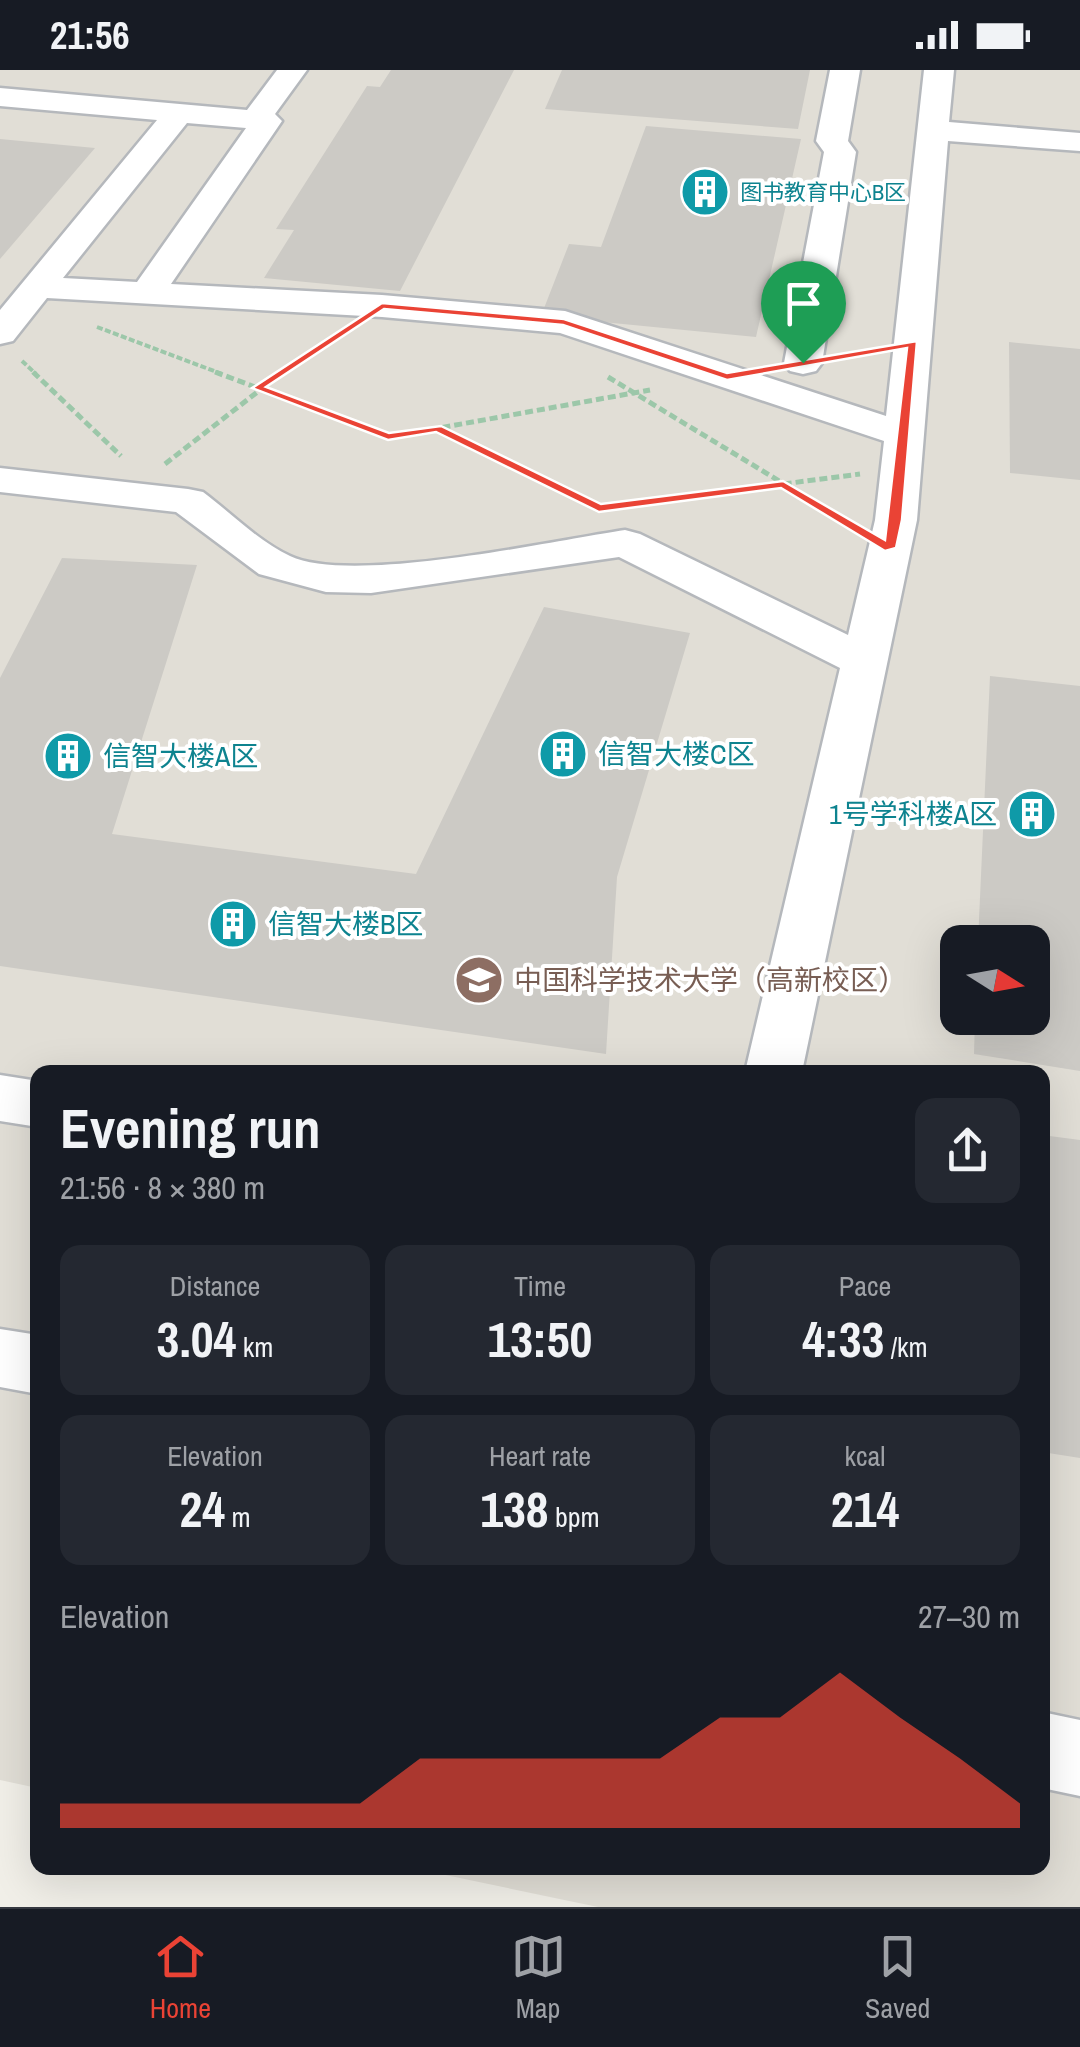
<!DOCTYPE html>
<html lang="en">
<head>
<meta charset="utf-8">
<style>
  body { margin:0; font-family:"Archivo Narrow","Noto Sans SC",sans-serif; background:#242831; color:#f1f3f6; height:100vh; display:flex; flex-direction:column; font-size:38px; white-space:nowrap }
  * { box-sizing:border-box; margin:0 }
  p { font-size:32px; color:#9ea1a6 }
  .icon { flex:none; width:55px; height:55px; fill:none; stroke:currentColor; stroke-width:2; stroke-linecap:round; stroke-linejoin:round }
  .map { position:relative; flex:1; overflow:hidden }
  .drawer { position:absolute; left:30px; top:995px; width:1020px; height:810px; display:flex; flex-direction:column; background:#171b24; border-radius:20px; box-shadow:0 10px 40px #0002 }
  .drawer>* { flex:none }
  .needle { width:65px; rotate:101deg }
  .controls { position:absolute; left:940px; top:855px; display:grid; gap:20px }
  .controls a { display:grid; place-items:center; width:110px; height:110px; border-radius:20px; background:#171b24; box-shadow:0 10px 40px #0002; font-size:50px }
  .pin { position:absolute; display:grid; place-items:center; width:85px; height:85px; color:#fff; margin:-102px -42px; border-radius:50% 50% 50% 0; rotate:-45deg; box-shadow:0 0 10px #0007 }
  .pin .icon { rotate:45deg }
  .round { display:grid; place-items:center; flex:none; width:105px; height:105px; border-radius:20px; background:#242831 }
  .summary { display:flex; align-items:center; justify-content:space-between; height:170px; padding:0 30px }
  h1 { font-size:55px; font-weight:700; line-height:75px }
  .figures { display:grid; grid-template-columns:repeat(3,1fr); gap:15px; height:170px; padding:10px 30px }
  .figures div { display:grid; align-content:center; border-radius:20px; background:#242831; text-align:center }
  .figures b { font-size:50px; font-weight:700 }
  .figures small { font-size:28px; font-weight:400 }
  .figures p { font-size:28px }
  .chart { height:280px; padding:20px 30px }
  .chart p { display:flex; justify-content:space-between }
  .chart svg { width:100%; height:180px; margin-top:10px; fill:#ea4335; opacity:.7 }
  .status { display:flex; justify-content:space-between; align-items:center; height:70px; padding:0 50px; background:#171b24; direction:ltr }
  .status svg { height:28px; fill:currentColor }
  .tabs { display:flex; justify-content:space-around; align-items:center; height:140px; border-top:2px solid #363941; background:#171b24; font-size:28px; color:#9ea1a6 }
  .tabs a { display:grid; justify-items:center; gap:5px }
  .tabs .active { color:#ea4335 }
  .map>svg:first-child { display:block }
  .education { fill:#e1ded6; fill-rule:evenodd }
  .building { fill:#cccac5 }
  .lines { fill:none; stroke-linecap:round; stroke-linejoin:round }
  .minor-casing { stroke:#b5b8bc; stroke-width:5 }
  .path-far1 { stroke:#9cc7a9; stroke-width:4; stroke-dasharray:6 2.5; stroke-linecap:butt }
  .path { stroke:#9cc7a9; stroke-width:5; stroke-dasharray:8 4; stroke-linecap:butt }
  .minor { fill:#fff; fill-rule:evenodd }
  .route { fill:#ea4335; stroke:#fff; stroke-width:2.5; fill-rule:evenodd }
  .labels { text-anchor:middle; stroke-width:8; stroke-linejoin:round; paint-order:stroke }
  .far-culture-label { font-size:22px; fill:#0d838f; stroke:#fff; text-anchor:start }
  .culture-label { font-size:28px; fill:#0d838f; stroke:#fff; text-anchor:start }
  .education-label { font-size:28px; fill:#785e54; stroke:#fff; text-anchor:start }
</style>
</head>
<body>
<div class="status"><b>21:56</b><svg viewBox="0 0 49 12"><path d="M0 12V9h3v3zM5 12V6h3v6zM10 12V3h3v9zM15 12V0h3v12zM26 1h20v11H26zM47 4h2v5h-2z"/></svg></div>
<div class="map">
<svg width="1080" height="1837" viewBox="0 0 1080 1837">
  <rect width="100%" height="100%" fill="#f1efe8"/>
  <path class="education" d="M0,0H1080V1837H598L412,1798H1042V1002H38L37,1718L0,1710ZM958,872H1032V948H958Z"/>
  <g class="building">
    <polygon points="391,0 514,0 400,221 264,208 294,160 276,159 367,16 380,17"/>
    <polygon points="562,0 810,0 798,59 545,39"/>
    <polygon points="646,56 801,69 756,267 541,246 569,174 601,177"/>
    <polygon points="0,69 95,78 0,189"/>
    <polygon points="1009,272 1080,279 1080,410 1010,403"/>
    <polygon points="62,488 197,495 112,764 416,804 544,537 690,563 617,807 606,984 0,896 0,608"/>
    <polygon points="990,606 1080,616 1080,1001 974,984 975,948 1032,948 1032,872 978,872"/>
    <polygon points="1042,1065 1080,1070 1080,1388 1042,1382"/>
  </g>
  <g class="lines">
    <g class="minor-casing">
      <g id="minor">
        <path d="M277,0H307L275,44L282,51L171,214L382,225L565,241L886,346L924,0H954L949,52L1080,63V81L948,71L917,450L802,1002H745L840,598L619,487L371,523L326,522L259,504L176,442L0,422V398L188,419L203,422C230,442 259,472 290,486C352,515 551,471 625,460L640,464L848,565L875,450L884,371L560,263L382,247L47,228L13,271L0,274V240L157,50L0,36V18L247,40ZM187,53L246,58L137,212L63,208Z"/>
        <polygon points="830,0 860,0 848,71 856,82 822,293 816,301 803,304 790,301 784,293 824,82 816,71"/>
        <polygon points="0,1005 38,1011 38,1057 0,1051"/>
        <polygon points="0,1259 38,1265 38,1324 0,1317"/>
        <polygon points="1042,1642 1080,1650 1080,1726 1042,1718"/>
      </g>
    </g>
    <g class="path-far1">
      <polyline points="97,257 222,304"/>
      <polyline points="845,285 872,281"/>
      <polyline points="22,291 36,304"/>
      <polyline points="279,304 331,270"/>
    </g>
    <g class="path">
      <polyline points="33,302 121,386"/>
      <polyline points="215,302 389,367 650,320"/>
      <polyline points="608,307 850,454"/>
      <polyline points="438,358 602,438"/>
      <polyline points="165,394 283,302"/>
      <polyline points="629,434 860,404"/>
    </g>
    <use href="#minor" class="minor"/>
  </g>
  <path class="route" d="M382,233L564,249L727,303L917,271L902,450L896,478L885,481L781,418L599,442L436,362L388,370L252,318ZM384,239L563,255L727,310L907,278L885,470L783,411L601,434L441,356L389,363L266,317Z"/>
  <defs>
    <g id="building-disc" transform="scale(2.5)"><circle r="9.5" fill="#0f9aa8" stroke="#fff"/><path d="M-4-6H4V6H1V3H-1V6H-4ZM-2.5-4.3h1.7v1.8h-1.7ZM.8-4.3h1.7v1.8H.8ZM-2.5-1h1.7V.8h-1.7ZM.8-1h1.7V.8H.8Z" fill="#fff"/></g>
    <g id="university-disc" transform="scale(2.5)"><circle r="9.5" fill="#8d6e63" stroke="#fff"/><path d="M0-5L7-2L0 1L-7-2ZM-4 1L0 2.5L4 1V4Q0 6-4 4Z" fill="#fff"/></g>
  </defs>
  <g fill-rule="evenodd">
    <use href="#building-disc" x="705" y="122"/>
    <use href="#building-disc" x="563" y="684"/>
    <use href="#building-disc" x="68" y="686"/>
    <use href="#building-disc" x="1032" y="744"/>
    <use href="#building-disc" x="233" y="854"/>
    <use href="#university-disc" x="479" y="910"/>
  </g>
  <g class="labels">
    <g class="far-culture-label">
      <text x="740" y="130">图书教育中心B区</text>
    </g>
    <g class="culture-label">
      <text x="598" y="694">信智大楼C区</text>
      <text x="103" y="696">信智大楼A区</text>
      <text x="997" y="754" text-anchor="end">1号学科楼A区</text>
      <text x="268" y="864">信智大楼B区</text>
    </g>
    <g class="education-label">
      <text x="514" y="920">中国科学技术大学（高新校区）</text>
    </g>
  </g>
</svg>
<div class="controls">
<a><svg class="needle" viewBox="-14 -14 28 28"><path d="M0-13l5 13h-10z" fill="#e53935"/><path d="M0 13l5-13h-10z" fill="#9ea1a6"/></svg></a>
</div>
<div class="pin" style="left:803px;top:293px;background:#1e9e55"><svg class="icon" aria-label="arrive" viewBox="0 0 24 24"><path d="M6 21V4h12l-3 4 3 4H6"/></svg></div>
<section class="drawer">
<div class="summary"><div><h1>Evening run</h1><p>21:56 · 8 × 380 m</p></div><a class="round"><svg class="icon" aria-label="share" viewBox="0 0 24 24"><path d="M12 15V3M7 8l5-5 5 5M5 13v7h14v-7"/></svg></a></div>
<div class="figures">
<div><p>Distance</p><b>3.04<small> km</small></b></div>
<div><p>Time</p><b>13:50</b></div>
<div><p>Pace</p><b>4:33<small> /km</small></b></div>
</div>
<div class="figures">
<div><p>Elevation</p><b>24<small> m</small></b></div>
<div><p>Heart rate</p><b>138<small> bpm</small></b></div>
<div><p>kcal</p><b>214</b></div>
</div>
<div class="chart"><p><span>Elevation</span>27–30 m</p>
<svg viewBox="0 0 160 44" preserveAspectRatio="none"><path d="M0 44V38L10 38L20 38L30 38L40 38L50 38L60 27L70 27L80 27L90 27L100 27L110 17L120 17L130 6L140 17L150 27L160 38V44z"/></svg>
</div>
</section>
</div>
<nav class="tabs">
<a class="active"><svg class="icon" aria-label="home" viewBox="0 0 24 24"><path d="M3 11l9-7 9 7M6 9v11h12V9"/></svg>Home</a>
<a><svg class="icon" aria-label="map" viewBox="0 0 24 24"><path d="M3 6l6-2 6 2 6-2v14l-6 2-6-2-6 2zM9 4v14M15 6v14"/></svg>Map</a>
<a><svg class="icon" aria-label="saved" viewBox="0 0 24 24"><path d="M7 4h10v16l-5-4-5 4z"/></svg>Saved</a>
</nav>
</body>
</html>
